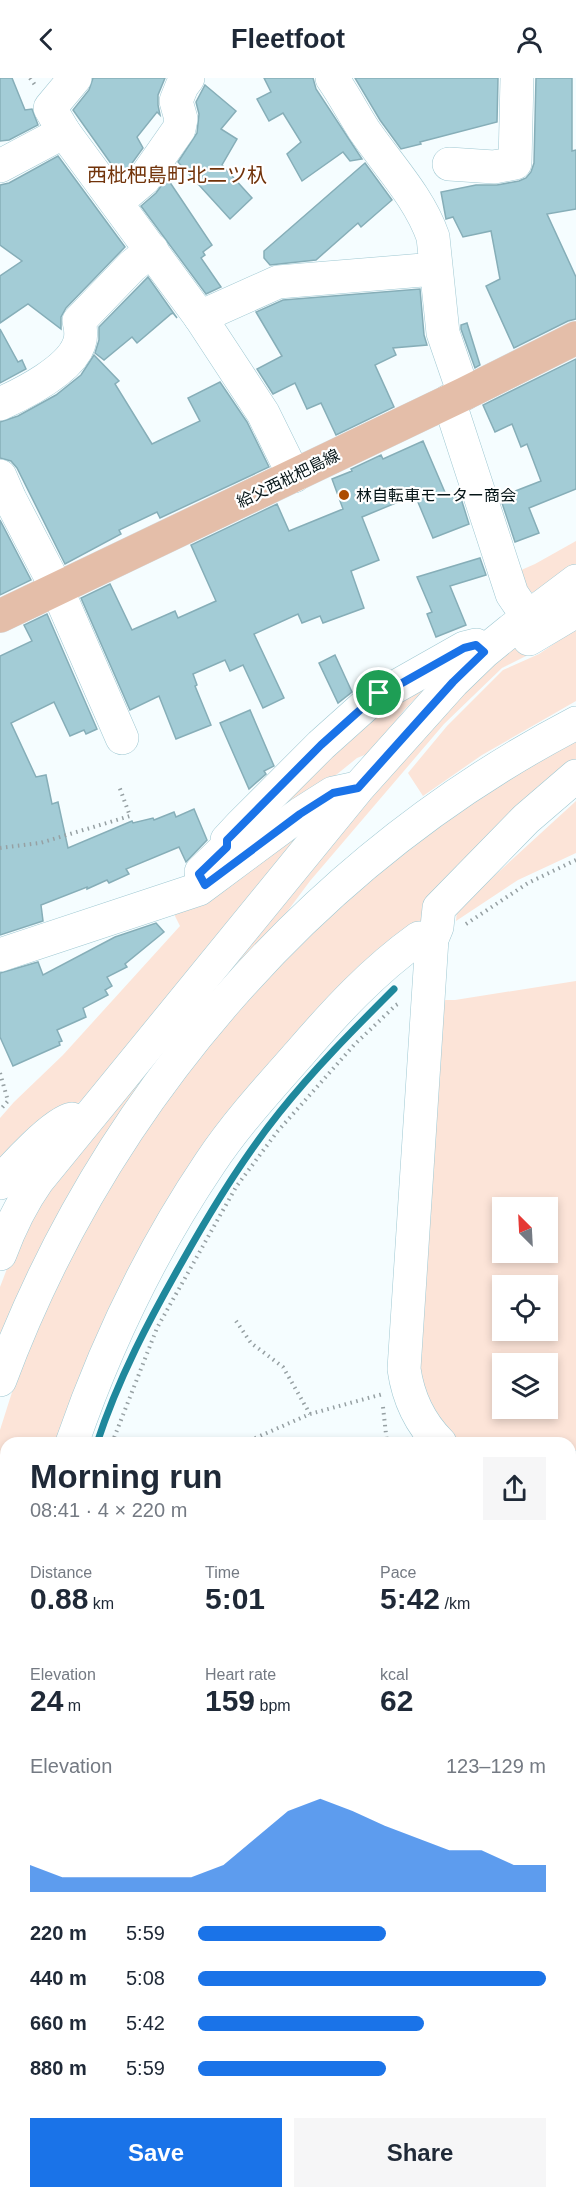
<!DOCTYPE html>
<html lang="en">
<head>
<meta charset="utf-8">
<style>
  body { margin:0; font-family:Helvetica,"Noto Sans JP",sans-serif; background:#f6f6f7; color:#1f2937; height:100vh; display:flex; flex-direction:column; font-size:22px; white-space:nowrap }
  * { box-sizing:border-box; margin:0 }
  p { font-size:20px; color:#747a83 }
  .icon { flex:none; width:33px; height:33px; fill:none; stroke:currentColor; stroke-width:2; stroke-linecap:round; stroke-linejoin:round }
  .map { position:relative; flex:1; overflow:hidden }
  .drawer { position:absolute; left:0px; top:1359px; width:576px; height:762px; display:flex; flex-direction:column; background:#fff; border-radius:18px 18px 0 0; box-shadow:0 3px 9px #0003 }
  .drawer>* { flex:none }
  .needle { width:39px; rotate:336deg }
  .tools { position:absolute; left:492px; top:1119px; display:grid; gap:12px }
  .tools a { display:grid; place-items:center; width:66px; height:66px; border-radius:0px; background:#fff; box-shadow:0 3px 9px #0003; font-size:30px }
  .pin { position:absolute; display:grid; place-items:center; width:51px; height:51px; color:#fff; margin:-26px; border:3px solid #fff; border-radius:50%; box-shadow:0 2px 6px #0007 }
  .round { display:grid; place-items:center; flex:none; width:63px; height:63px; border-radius:0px; background:#f6f6f7 }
  .overview { display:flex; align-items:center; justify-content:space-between; height:102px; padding:0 30px }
  h1 { font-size:33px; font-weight:700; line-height:45px }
  .stats { display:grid; grid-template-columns:repeat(3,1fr); gap:9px; height:102px; padding:6px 30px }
  .stats div { display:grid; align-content:center }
  .stats b { font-size:30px; font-weight:700 }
  .stats small { font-size:16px; font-weight:400 }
  .stats p { font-size:16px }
  .chart { height:168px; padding:12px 30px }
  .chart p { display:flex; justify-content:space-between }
  .chart svg { width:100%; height:108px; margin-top:6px; fill:#1a73e8; opacity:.7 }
  .cta { display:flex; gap:12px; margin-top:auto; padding:12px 30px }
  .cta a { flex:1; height:69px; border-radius:0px; background:#1a73e8; color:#fff; font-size:24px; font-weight:700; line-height:69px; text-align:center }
  .cta a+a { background:#f6f6f7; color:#1f2937 }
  ul { padding:0 30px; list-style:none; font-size:20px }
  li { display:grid; grid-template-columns:96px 72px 1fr; align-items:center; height:45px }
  li i { height:15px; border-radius:8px; background:#1a73e8 }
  header { display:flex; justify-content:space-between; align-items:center; height:78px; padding:0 30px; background:#fff; font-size:27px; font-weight:700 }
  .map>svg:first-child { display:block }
  .green { fill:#fce4d8; fill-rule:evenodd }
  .water { fill:#2abad5; stroke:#1f889c; stroke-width:1.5 }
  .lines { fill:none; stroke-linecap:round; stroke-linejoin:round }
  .stream { stroke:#1f889c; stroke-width:7 }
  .building { fill:#a3ccd6; stroke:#86aeb8; stroke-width:1.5 }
  .minor-casing { stroke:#9fc8d2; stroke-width:34 }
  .major-casing { stroke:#d7d9da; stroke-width:34 }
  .path { stroke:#96a0a3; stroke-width:4; stroke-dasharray:1.5 4.5; stroke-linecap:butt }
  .minor { stroke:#fff; stroke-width:33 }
  .major { stroke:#e4bea9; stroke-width:33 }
  .route-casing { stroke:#fff; stroke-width:12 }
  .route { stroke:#1a73e8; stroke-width:8 }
  .poi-dot { fill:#ac4c00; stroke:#fff; stroke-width:2 }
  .labels { text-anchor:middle; stroke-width:4.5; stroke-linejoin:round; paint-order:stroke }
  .street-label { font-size:16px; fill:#051417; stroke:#fff }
  .poi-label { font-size:16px; fill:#051417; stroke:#fff; text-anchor:start }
  .quarter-label { font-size:20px; fill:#71330a; stroke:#fff }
</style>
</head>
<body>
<header><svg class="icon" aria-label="back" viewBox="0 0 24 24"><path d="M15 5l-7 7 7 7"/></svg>Fleetfoot<svg class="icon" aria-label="person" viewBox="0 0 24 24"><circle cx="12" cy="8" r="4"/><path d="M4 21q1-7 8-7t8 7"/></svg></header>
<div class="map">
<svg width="576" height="2121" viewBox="0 0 576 2121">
  <rect width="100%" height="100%" fill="#f5fdff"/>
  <g class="green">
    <polygon points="576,463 576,488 540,513 528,515 512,496 535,486"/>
    <polygon points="576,551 576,623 482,677 423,718 408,695 447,648 503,592 539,576"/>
    <polygon points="512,566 538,572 502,590 444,646 310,803 269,858 0,1271 0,1209 26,1141 437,636"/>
    <polygon points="435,601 405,631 372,674 357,680 336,697 229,771 393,612"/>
    <polygon points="576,659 576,681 520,728 422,843 274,992 65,1365 6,1365 6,1514 0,1512 0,1352 13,1311 43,1232 118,1093 173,1014 233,937 293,872 371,800 462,731"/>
    <polygon points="576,723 576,775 518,802 456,843 457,832"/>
    <polygon points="326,730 91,1014 0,1092 0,1040 14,1024 63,977 180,848 173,834"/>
    <path d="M576,903V1381L570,1380V1365H451L419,1306L439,922H455ZM502,1130H548V1174H502ZM502,1208H548V1252H502ZM502,1286H548V1330H502Z"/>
    <polygon points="0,1524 6,1525 6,1562 0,1584"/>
    <polygon points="576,1906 576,2060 570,2074 570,1921"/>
    <polygon points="6,2027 6,2115 217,2115 204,2118 204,2121 0,2121 0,2029"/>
    <polygon points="497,2115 552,2115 549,2121 494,2121"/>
  </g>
  <polygon class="water" points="576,2062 576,2121 550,2121 553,2115 570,2115 570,2076"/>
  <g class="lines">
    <g class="stream">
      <path d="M97,1365C118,1301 149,1242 182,1184C211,1132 242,1081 279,1035C314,991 354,951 394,911"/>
      <polyline points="0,1695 6,1674"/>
    </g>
  </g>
  <g class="building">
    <polygon points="0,0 12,0 25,32 32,31 38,47 9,62 0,63"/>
    <polygon points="93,0 165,0 158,17 158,27 160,37 157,34 137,59 143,70 130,88 119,97 73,32 89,12"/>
    <polygon points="264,0 313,0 316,11 362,81 350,83 343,74 302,103 287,76 301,64 283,35 269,43 257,21 271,14"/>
    <polygon points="355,0 498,0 497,44 420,64 421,66 401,71 380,42"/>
    <polygon points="536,0 572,0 572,73 576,72 576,131 547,136 576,199 576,241 568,243 514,270 486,208 500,201 491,153 463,159 453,139 446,141 441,114 476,107 497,107 519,103 526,100 531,94 534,85"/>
    <polygon points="205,7 236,33 221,51 237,61 222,87 252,120 230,141 178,84 197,55 199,36 196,24"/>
    <polygon points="58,78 125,169 66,230 61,239 61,251 28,226 0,245 0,198 22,183 0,167 0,107 9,105"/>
    <polygon points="365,85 392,122 361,149 358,145 316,182 270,187 264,180 264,173"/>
    <polygon points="167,100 212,167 203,174 205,177 201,180 221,209 206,216 141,128 156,115"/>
    <polygon points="148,199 177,240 173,235 171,236 137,265 132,259 104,282 95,275 99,262 99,249"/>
    <polygon points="420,211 424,257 427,267 393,270 396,277 375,287 394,329 336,357 321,325 307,331 295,305 273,316 257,291 282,278 256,234 283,222"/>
    <polygon points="467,245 480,287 475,290 461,251 461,247"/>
    <polygon points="0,251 18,284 22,282 26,291 0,305"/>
    <polygon points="94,277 119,303 115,306 152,366 200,343 188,320 220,304 247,344 269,389 160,440 157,434 119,452 121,456 65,486 17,390 11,383 0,380 0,344 18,338 56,317 81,297"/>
    <polygon points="576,281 576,411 529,430 539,455 515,464 500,419 541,403 527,366 521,369 512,346 495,354 483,327"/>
    <polygon points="423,363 447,419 459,414 469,446 433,460 415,417 362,439 379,482 351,493 364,530 323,545 320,538 302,545 298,536 254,556 284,620 263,630 243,587 230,593 225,582 193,596 197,607 195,608 211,647 176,661 159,618 130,632 81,520 110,506 132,552 175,533 178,540 216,523 191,467 277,426 289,453 343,431 332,401 352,393 351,391 381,377 383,381"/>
    <polygon points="0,442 31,502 0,517"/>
    <polygon points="480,480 486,497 450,508 466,547 436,559 427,536 432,534 417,499"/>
    <polygon points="47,536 97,651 86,656 84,652 70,658 54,624 11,645 36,699 46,697 52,726 58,724 68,770 132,743 133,745 153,740 154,742 174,734 176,739 194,731 207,762 186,784 179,769 126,791 129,796 109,805 107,802 87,811 87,809 41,827 43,843 0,857 0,578 32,563 24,547"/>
    <polygon points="335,577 352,614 338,625 319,585"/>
    <polygon points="250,632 274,688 264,693 266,696 249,711 220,645"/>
    <polygon points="156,845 164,854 125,886 127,889 107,899 112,908 105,912 108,917 83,930 86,939 57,952 62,963 59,964 60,967 13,988 0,959 0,895 38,884 43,897 115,859"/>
  </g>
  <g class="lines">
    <g class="minor-casing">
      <g id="minor">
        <polyline points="75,0 50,30 64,54 200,239 263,335 294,398"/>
        <path d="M332,0C344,17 353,35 364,52C388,87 419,119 433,159L443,255L464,316"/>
        <polyline points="449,86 494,89 515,85 517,0"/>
        <polyline points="0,88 64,54"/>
        <polyline points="117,124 144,101 179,51 181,41 176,23 182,8 188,0"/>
        <polyline points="200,239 278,204 435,191"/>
        <polyline points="449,323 512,516 527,538"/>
        <path d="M0,326C24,315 70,292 79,266C82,258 81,251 79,243L132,188L152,172"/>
        <polyline points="0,398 10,421 57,511 122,660"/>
        <polyline points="529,561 576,533"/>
        <polyline points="201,794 227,769 227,762 240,748 321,667 379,615 395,609 464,570 476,567 482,573"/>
        <polyline points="0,877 199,811 300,736 333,715 356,710"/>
        <path d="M0,1105C12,1090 54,1044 72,1041"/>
        <path d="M0,1176C10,1149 21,1126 38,1102L358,710L453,604L484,574L511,552L576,503"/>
        <path d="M0,1302C104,1023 312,783 576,645"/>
        <path d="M72,1365C106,1267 152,1171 210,1085C236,1046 268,1011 299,976C336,933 373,893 419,860L432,861"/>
        <path d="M440,1365C420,1345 408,1319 404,1291L432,861L437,849L439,830L526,741L576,698"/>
        <polyline points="570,1389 576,1389"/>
        <polyline points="0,1603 6,1581"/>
        <polyline points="570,1626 576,1631"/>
        <polyline points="570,1921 576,1908"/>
        <polyline points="480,2121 482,2115"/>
      </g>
    </g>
    <g class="major-casing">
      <polyline id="major" points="0,538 464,316 576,260"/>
    </g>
    <g class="path">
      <polyline points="30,0 35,7"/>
      <polyline points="0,770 40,765 130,738 119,708"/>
      <polyline points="466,846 528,805 576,782"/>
      <polyline points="0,995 8,1023 0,1032"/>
      <polyline points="236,1243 251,1265 283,1289 310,1336"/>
      <polyline points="383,1329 387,1365"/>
      <polyline points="112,1365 157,1250 236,1109 277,1054 354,967 396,927 401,924"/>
      <polyline points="244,1365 310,1336 383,1316"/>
      <polyline points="0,1516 6,1518"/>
      <polyline points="0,1742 6,1721"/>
      <polyline points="448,2121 449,2115"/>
    </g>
    <use href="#minor" class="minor"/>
    <use href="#major" class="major"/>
  </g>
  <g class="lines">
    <g class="route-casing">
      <polygon id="route" points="476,567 484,574 453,604 358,710 333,715 300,736 205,807 199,796 227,769 227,762 321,667 379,615 395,609 464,570"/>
    </g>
    <use href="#route" class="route"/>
  </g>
  <circle class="poi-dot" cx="344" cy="417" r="6"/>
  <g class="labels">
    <g class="street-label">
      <text transform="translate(288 400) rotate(-26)" y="6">給父西枇杷島線</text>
    </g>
    <g class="poi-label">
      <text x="356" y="423">林自転車モーター商会</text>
    </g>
    <g class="quarter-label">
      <text x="177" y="104">西枇杷島町北二ツ杁</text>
    </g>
  </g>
</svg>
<div class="tools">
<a><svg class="needle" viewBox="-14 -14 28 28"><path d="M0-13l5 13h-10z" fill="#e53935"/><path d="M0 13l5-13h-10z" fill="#747a83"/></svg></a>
<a><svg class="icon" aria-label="locate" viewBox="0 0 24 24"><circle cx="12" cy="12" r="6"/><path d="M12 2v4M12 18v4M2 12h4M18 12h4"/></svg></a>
<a><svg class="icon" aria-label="layers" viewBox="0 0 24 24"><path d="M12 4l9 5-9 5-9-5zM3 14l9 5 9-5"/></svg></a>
</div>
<div class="pin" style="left:379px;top:615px;background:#1e9e55"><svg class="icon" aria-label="arrive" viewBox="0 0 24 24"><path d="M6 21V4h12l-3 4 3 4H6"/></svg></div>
<section class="drawer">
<div class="overview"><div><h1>Morning run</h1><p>08:41 · 4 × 220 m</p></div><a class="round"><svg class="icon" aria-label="share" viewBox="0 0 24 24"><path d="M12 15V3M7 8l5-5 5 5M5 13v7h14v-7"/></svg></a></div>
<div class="stats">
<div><p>Distance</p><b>0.88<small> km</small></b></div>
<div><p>Time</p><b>5:01</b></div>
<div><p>Pace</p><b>5:42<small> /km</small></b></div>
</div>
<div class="stats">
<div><p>Elevation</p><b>24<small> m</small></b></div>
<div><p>Heart rate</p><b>159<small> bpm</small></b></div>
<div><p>kcal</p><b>62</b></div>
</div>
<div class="chart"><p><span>Elevation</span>123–129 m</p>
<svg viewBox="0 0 160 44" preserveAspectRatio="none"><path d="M0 44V33L10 38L20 38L30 38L40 38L50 38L60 33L70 22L80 11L90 6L100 11L110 17L120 22L130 27L140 27L150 33L160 33V44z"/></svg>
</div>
<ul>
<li><b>220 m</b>5:59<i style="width:54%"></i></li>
<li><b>440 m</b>5:08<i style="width:100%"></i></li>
<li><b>660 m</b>5:42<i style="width:65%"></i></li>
<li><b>880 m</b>5:59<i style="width:54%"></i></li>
</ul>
<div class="cta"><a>Save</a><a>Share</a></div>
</section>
</div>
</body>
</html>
